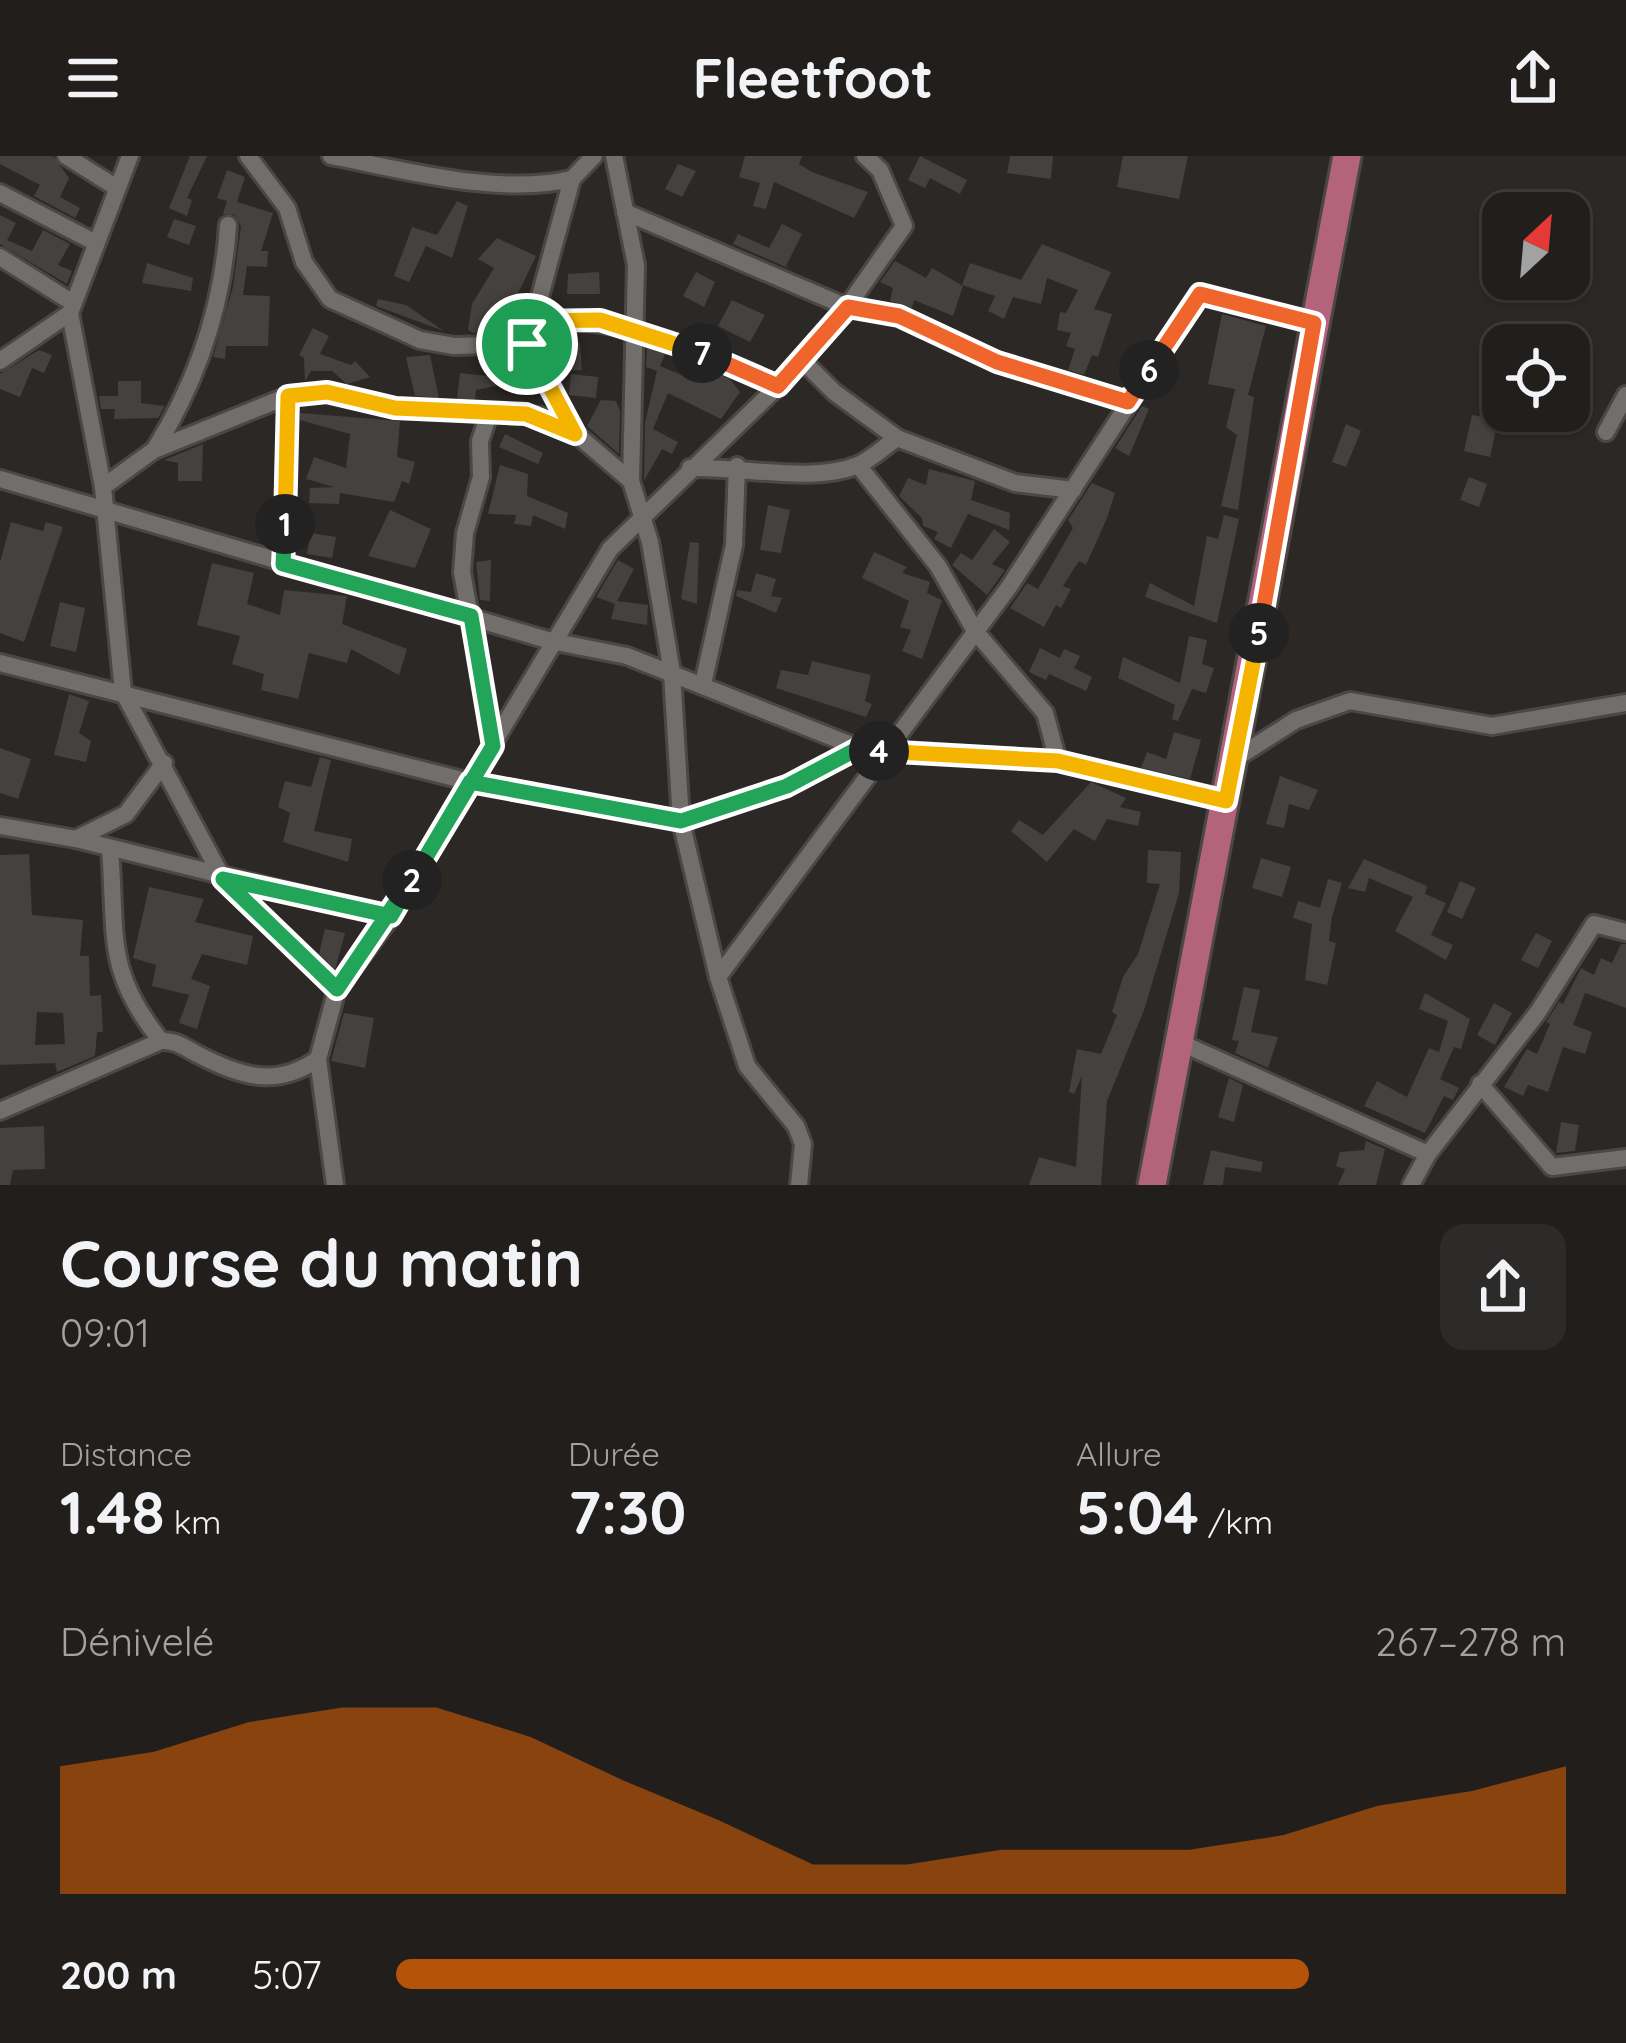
<!DOCTYPE html>
<html lang="fr">
<head>
<meta charset="utf-8">
<style>
  body { margin:0; font-family:Quicksand,sans-serif; background:#2d2b29; color:#f1f3f6; height:100vh; display:flex; flex-direction:column; font-size:45px; white-space:nowrap }
  * { box-sizing:border-box; margin:0 }
  p { font-size:39px; color:#a2a2a3 }
  .icon { flex:none; width:66px; height:66px; fill:none; stroke:currentColor; stroke-width:2; stroke-linecap:round; stroke-linejoin:round }
  .map { position:relative; height:1029px; overflow:hidden }
  .sheet { display:flex; flex-direction:column; background:#211e1c; flex:1 }
  .sheet>* { flex:none }
  .needle { width:78px; rotate:26deg }
  .fabs { position:absolute; left:1482px; top:36px; display:grid; gap:24px }
  .fabs a { display:grid; place-items:center; width:108px; height:108px; border-radius:24px; background:#211e1c; box-shadow:0 3px 9px #0004,0 0 0 3px #3e3c3b; font-size:60px }
  .pin { position:absolute; display:grid; place-items:center; width:102px; height:102px; color:#fff; margin:-51px; border:6px solid #fff; border-radius:50%; box-shadow:0 3px 12px #0007 }
  .km { position:absolute; width:60px; height:60px; margin:-30px; border-radius:50%; background:#222; color:#fff; font-size:33px; line-height:60px; text-align:center }
  .round { display:grid; place-items:center; flex:none; width:126px; height:126px; border-radius:24px; background:#2d2b29 }
  .overview { display:flex; align-items:center; justify-content:space-between; height:204px; padding:0 60px }
  h1 { font-size:66px; font-weight:700; line-height:90px }
  .figures { display:grid; grid-template-columns:repeat(3,1fr); gap:18px; height:204px; padding:12px 60px }
  .figures div { display:grid; align-content:center }
  .figures b { font-size:60px; font-weight:700 }
  .figures small { font-size:33px; font-weight:400 }
  .figures p { font-size:33px }
  .chart { height:336px; padding:24px 60px }
  .chart p { display:flex; justify-content:space-between }
  .chart svg { width:100%; height:216px; margin-top:12px; fill:#b45309; opacity:.7 }
  ul { padding:0 60px; list-style:none; font-size:39px }
  li { display:grid; grid-template-columns:192px 144px 1fr; align-items:center; height:90px }
  li i { height:30px; border-radius:15px; background:#b45309 }
  header { display:flex; justify-content:space-between; align-items:center; height:156px; padding:0 60px; background:#211e1c; font-size:54px; font-weight:700 }
  .map>svg:first-child { display:block }
  .building { fill:#44413e; fill-rule:evenodd }
  .lines { fill:none; stroke-linecap:round; stroke-linejoin:round }
  .street-casing { stroke:#4a4745; stroke-width:22 }
  .primary-casing { stroke:#4a4745; stroke-width:33 }
  .street { stroke:#726e6c; stroke-width:16 }
  .primary { stroke:#b3637c; stroke-width:27 }
  .split-1-casing { stroke:#fff; stroke-width:24 }
  .split-2-casing { stroke:#fff; stroke-width:24 }
  .split-3-casing { stroke:#fff; stroke-width:24 }
  .split-4-casing { stroke:#fff; stroke-width:24 }
  .split-5-casing { stroke:#fff; stroke-width:24 }
  .split-6-casing { stroke:#fff; stroke-width:24 }
  .split-7-casing { stroke:#fff; stroke-width:24 }
  .split-8-casing { stroke:#fff; stroke-width:24 }
  .split-1 { stroke:#f5b400; stroke-width:15 }
  .split-2 { stroke:#22a559; stroke-width:15 }
  .split-3 { stroke:#22a559; stroke-width:15 }
  .split-4 { stroke:#22a559; stroke-width:15 }
  .split-5 { stroke:#f5b400; stroke-width:15 }
  .split-6 { stroke:#f0652b; stroke-width:15 }
  .split-7 { stroke:#f0652b; stroke-width:15 }
  .split-8 { stroke:#f5b400; stroke-width:15 }
</style>
</head>
<body>
<header><svg class="icon" aria-label="menu" viewBox="0 0 24 24"><path d="M4 6h16M4 12h16M4 18h16"/></svg>Fleetfoot<svg class="icon" aria-label="share" viewBox="0 0 24 24"><path d="M12 15V3M7 8l5-5 5 5M5 13v7h14v-7"/></svg></header>
<div class="map">
<svg width="1626" height="1029" viewBox="0 0 1626 1029">
  <rect width="100%" height="100%" fill="#2c2826"/>
  <g class="building">
    <polygon points="0,0 53,0 69,22 60,41 80,52 75,62 34,40 40,29 0,8"/>
    <polygon points="190,0 207,0 187,42 192,44 187,60 169,52"/>
    <polygon points="745,0 802,0 799,8 812,16 868,36 854,62 774,26 766,53 753,50 760,27 739,21"/>
    <polygon points="920,0 967,24 960,38 930,22 925,32 908,24"/>
    <polygon points="1010,0 1053,0 1051,23 1007,17"/>
    <polygon points="1123,0 1188,0 1179,43 1117,31"/>
    <polygon points="678,8 696,15 682,41 665,33"/>
    <polygon points="227,14 245,21 237,46 273,57 261,95 268,95 267,111 247,110 243,139 270,140 268,190 226,190 225,203 213,201 233,131 241,70 234,58 223,58 227,45 217,42"/>
    <polygon points="457,45 468,50 452,102 426,90 409,126 394,120 412,71 437,79"/>
    <polygon points="0,59 16,67 7,84 32,95 43,74 70,88 58,109 72,115 67,128 0,88"/>
    <polygon points="174,63 196,70 189,89 167,81"/>
    <polygon points="782,68 802,78 786,110 790,113 733,88 738,78 769,92"/>
    <polygon points="497,82 536,100 500,175 491,171 488,176 473,177 468,174 472,148 494,112 478,103"/>
    <polygon points="1042,88 1111,116 1094,153 1112,158 1098,201 1092,199 1084,219 1068,214 1075,193 1066,190 1071,177 1057,174 1060,156 1066,157 1078,134 1047,122 1041,148 1013,141 1004,163 988,155 995,140 962,129 970,107 1021,124"/>
    <polygon points="895,105 926,122 932,112 963,130 953,160 914,144 912,152 890,145 893,132 880,126"/>
    <polygon points="147,107 193,122 191,135 142,127"/>
    <polygon points="599,116 600,138 567,138 568,118"/>
    <polygon points="696,116 715,126 704,151 683,140"/>
    <polygon points="378,143 406,149 444,175 376,150"/>
    <polygon points="732,144 765,159 750,186 718,170"/>
    <polygon points="1222,158 1266,170 1248,239 1254,241 1238,354 1221,350 1237,279 1226,271 1235,233 1208,228"/>
    <polygon points="313,172 329,180 320,198 351,209 355,205 370,221 347,228 332,215 311,215 305,225 304,202 299,199"/>
    <polygon points="562,184 580,186 582,214 564,215"/>
    <polygon points="647,191 665,198 660,210 691,223 697,209 730,223 740,236 721,263 668,237 653,273 678,286 672,298 662,293 644,325 645,267 657,215 646,211"/>
    <polygon points="39,194 52,199 44,217 32,212 20,241 0,233 0,218"/>
    <polygon points="430,199 439,242 415,240 406,201"/>
    <polygon points="488,206 506,207 505,222 517,226 476,234 475,244 457,243 460,217 488,220"/>
    <polygon points="571,218 598,221 596,242 569,239"/>
    <polygon points="118,225 141,225 141,247 165,250 158,262 114,263 115,253 101,253 99,240 118,240"/>
    <polygon points="601,244 616,245 620,255 619,298 587,270"/>
    <polygon points="1142,250 1149,253 1129,300 1115,292"/>
    <polygon points="300,257 400,265 397,301 415,306 409,328 402,325 394,346 340,337 339,348 309,347 310,332 334,331 306,323 314,301 346,312 350,278 300,264"/>
    <polygon points="1472,259 1498,264 1490,301 1464,295"/>
    <polygon points="1346,268 1361,275 1346,311 1332,306"/>
    <polygon points="505,278 543,297 538,308 499,291"/>
    <polygon points="203,288 202,325 178,325 178,307 164,304"/>
    <polygon points="500,309 528,318 527,340 568,357 565,373 533,359 531,370 514,368 516,359 488,358"/>
    <polygon points="929,313 975,325 971,344 1010,357 1009,374 968,358 951,392 934,383 938,376 923,370 922,362 899,340 908,322 926,329"/>
    <polygon points="1469,321 1487,328 1479,351 1460,344"/>
    <polygon points="1092,327 1115,337 1107,362 1086,409 1079,405 1063,430 1071,433 1061,452 1056,449 1044,471 1010,452 1027,427 1038,433 1073,372 1068,364"/>
    <polygon points="768,349 790,354 781,397 760,394"/>
    <polygon points="390,354 431,373 415,412 368,400"/>
    <polygon points="1224,359 1239,363 1217,467 1145,441 1150,427 1194,450 1207,380 1218,383"/>
    <polygon points="11,366 43,375 46,366 63,371 24,486 0,477 0,406"/>
    <polygon points="994,373 1010,386 992,408 1005,414 987,439 952,409 961,397 972,404"/>
    <polygon points="311,377 336,381 332,402 307,398"/>
    <polygon points="690,386 699,387 697,448 681,443"/>
    <polygon points="874,396 907,411 902,417 930,426 927,437 942,444 922,503 902,495 911,474 900,471 909,445 862,422"/>
    <polygon points="491,404 490,445 480,444 476,406"/>
    <polygon points="618,404 634,413 617,445 648,449 647,469 611,463 615,448 596,441"/>
    <polygon points="212,407 254,417 247,448 280,459 284,434 347,440 342,468 407,493 399,519 351,493 347,507 309,497 298,543 261,534 264,518 232,508 240,480 197,469"/>
    <polygon points="756,417 776,423 771,440 782,442 776,457 736,440 737,434 751,436"/>
    <polygon points="60,446 85,452 76,496 50,490"/>
    <polygon points="1189,480 1207,484 1202,508 1214,512 1206,537 1192,533 1178,565 1172,563 1175,549 1118,522 1123,501 1180,527"/>
    <polygon points="1040,492 1060,502 1064,493 1080,500 1074,512 1092,521 1086,535 1049,518 1046,524 1029,516"/>
    <polygon points="812,505 871,519 865,545 872,548 866,561 776,532 781,514 808,519"/>
    <polygon points="69,538 89,545 79,577 91,585 86,606 54,599"/>
    <polygon points="1174,576 1201,584 1190,623 1141,612 1147,596 1166,603"/>
    <polygon points="0,592 31,603 18,643 0,637"/>
    <polygon points="320,601 331,604 314,675 352,683 348,706 283,686 290,657 278,651 285,625 311,631"/>
    <polygon points="1280,620 1318,634 1309,654 1289,648 1284,672 1266,668"/>
    <polygon points="1091,626 1126,642 1120,651 1141,656 1138,670 1107,663 1095,685 1074,673 1047,706 1011,675 1019,664 1043,679"/>
    <polygon points="1148,694 1181,696 1179,737 1144,854 1107,945 1101,1029 1029,1029 1039,1001 1076,1011 1082,920 1074,938 1069,936 1077,893 1101,898 1117,859 1112,856 1123,821 1138,798 1160,728 1147,727"/>
    <path d="M29,698L32,759L83,764L80,800H89L90,840L101,839L103,876H97L95,900L57,916L55,907L0,909V699ZM37,856L63,857L65,888L35,889Z"/>
    <polygon points="1261,702 1291,711 1282,741 1252,732"/>
    <polygon points="1364,703 1427,730 1425,738 1446,747 1431,779 1453,789 1446,804 1395,775 1413,741 1369,722 1365,736 1348,732"/>
    <polygon points="1328,723 1342,727 1332,761 1329,785 1336,787 1327,829 1305,824 1312,768 1293,762 1298,745 1320,752"/>
    <polygon points="1460,725 1476,732 1462,763 1447,756"/>
    <polygon points="149,731 204,743 195,766 253,780 247,809 202,798 191,823 210,830 197,873 179,867 189,839 152,830 156,809 133,802"/>
    <polygon points="325,773 345,777 335,814 319,798"/>
    <polygon points="1536,777 1552,785 1538,812 1521,804"/>
    <polygon points="1621,788 1626,788 1626,852 1585,837 1573,869 1592,876 1585,898 1563,891 1548,936 1528,929 1523,940 1504,931 1527,893 1537,898 1550,868 1546,866 1559,846 1563,848 1581,812 1594,819 1601,802 1612,807"/>
    <polygon points="1244,831 1260,834 1251,876 1278,881 1268,912 1235,897 1239,885 1232,884"/>
    <polygon points="1425,837 1470,863 1461,893 1454,891 1440,923 1459,932 1453,944 1444,940 1425,977 1364,950 1377,925 1407,941 1429,892 1439,896 1448,865 1419,853"/>
    <polygon points="1494,847 1512,857 1495,889 1477,879"/>
    <polygon points="344,857 374,862 365,912 331,905"/>
    <polygon points="1229,922 1243,929 1234,966 1218,961"/>
    <polygon points="1561,966 1579,969 1575,995 1556,997"/>
    <polygon points="44,970 45,1013 13,1014 10,1029 0,1029 0,972"/>
    <polygon points="1366,985 1385,993 1376,1029 1338,1029 1345,1013 1336,1010 1340,996 1364,994"/>
    <polygon points="1211,994 1263,1006 1261,1016 1225,1011 1223,1029 1203,1029"/>
  </g>
  <g class="lines">
    <g class="street-casing">
      <g id="street">
        <polyline points="66,0 117,32"/>
        <polyline points="248,0 287,52 304,106 330,143 420,184 454,190 527,188 572,23 594,0"/>
        <path d="M331,0C405,14 497,40 572,23"/>
        <polyline points="614,0 636,109 631,325 650,386 672,517 681,665 718,821 747,910 796,970 803,988 799,1029"/>
        <polyline points="0,37 96,87"/>
        <polyline points="625,56 847,151 899,160 997,206 1128,246"/>
        <polyline points="0,101 73,147"/>
        <polyline points="70,157 130,0"/>
        <path d="M530,165C619,157 698,194 778,230"/>
        <polyline points="527,188 575,277"/>
        <polyline points="801,203 834,236 897,282"/>
        <polyline points="0,205 70,157 103,331 123,536 223,723 337,833 391,761 470,626 681,665 787,630 859,592"/>
        <polyline points="288,240 327,236 395,252 540,260 575,277 631,325"/>
        <polyline points="489,258 480,285 481,321 465,377 462,416 493,590"/>
        <polyline points="1606,276 1626,239"/>
        <path d="M155,293C197,225 223,149 228,69"/>
        <polyline points="858,309 938,410 975,475 1045,557 1058,605"/>
        <path d="M690,312C741,310 812,328 858,309C872,303 885,290 897,282L1015,327L1073,334"/>
        <polyline points="0,323 551,485 627,500 859,592 1058,605 1226,645"/>
        <polyline points="103,331 154,294 288,240 283,408"/>
        <polyline points="0,507 470,626 610,393 778,230 847,151 904,70 880,14 865,0"/>
        <polyline points="703,528 734,389 737,310"/>
        <polyline points="1235,603 1296,564 1350,545 1492,570 1626,547"/>
        <polyline points="0,670 76,683 391,761"/>
        <polyline points="76,683 126,658 164,607"/>
        <path d="M110,694C117,779 104,814 161,885"/>
        <polyline points="718,821 1009,431 1200,138 1314,167"/>
        <polyline points="1181,887 1428,998 1538,856 1594,768 1626,776"/>
        <polyline points="1480,928 1552,1011 1626,1002"/>
        <path d="M0,955L161,885C176,884 184,891 197,898C241,921 276,932 318,903"/>
        <polyline points="335,1029 318,903 337,833"/>
        <polyline points="1411,1029 1428,998"/>
      </g>
    </g>
    <g class="primary-casing">
      <polyline id="primary" points="1152,1029 1347,0"/>
    </g>
    <use href="#street" class="street"/>
    <use href="#primary" class="primary"/>
  </g>
  <g class="lines">
    <g class="split-1-casing">
      <polyline id="split-1" points="285,368 288,240 327,236 395,252 526,258 575,278 527,188"/>
    </g>
    <g class="split-2-casing">
      <polyline id="split-2" points="285,368 283,408 471,460 493,590 412,724"/>
    </g>
    <g class="split-3-casing">
      <polyline id="split-3" points="412,724 391,760 223,723 337,833 421,709"/>
    </g>
    <g class="split-4-casing">
      <polyline id="split-4" points="421,709 470,626 681,665 787,630 859,592 879,595"/>
    </g>
    <g class="split-5-casing">
      <polyline id="split-5" points="879,595 1058,605 1226,645 1259,477"/>
    </g>
    <g class="split-6-casing">
      <polyline id="split-6" points="1149,214 1200,138 1314,167 1259,477"/>
    </g>
    <g class="split-7-casing">
      <polyline id="split-7" points="702,197 778,230 848,151 899,160 997,206 1128,246 1149,214"/>
    </g>
    <g class="split-8-casing">
      <polyline id="split-8" points="527,188 530,165 600,164 702,197"/>
    </g>
    <use href="#split-1" class="split-1"/>
    <use href="#split-2" class="split-2"/>
    <use href="#split-3" class="split-3"/>
    <use href="#split-4" class="split-4"/>
    <use href="#split-5" class="split-5"/>
    <use href="#split-6" class="split-6"/>
    <use href="#split-7" class="split-7"/>
    <use href="#split-8" class="split-8"/>
  </g>
</svg>
<div class="fabs">
<a><svg class="needle" viewBox="-14 -14 28 28"><path d="M0-13l5 13h-10z" fill="#e53935"/><path d="M0 13l5-13h-10z" fill="#a2a2a3"/></svg></a>
<a><svg class="icon" aria-label="locate" viewBox="0 0 24 24"><circle cx="12" cy="12" r="6"/><path d="M12 2v4M12 18v4M2 12h4M18 12h4"/></svg></a>
</div>
<div class="pin" style="left:527px;top:188px;background:#1e9e55"><svg class="icon" aria-label="arrive" viewBox="0 0 24 24"><path d="M6 21V4h12l-3 4 3 4H6"/></svg></div>
<b class="km" style="left:285px;top:368px">1</b>
<b class="km" style="left:412px;top:724px">2</b>
<b class="km" style="left:879px;top:595px">4</b>
<b class="km" style="left:1259px;top:477px">5</b>
<b class="km" style="left:1149px;top:214px">6</b>
<b class="km" style="left:702px;top:197px">7</b>
</div>
<section class="sheet">
<div class="overview"><div><h1>Course du matin</h1><p>09:01</p></div><a class="round"><svg class="icon" aria-label="share" viewBox="0 0 24 24"><path d="M12 15V3M7 8l5-5 5 5M5 13v7h14v-7"/></svg></a></div>
<div class="figures">
<div><p>Distance</p><b>1.48<small> km</small></b></div>
<div><p>Durée</p><b>7:30</b></div>
<div><p>Allure</p><b>5:04<small> /km</small></b></div>
</div>
<div class="chart"><p><span>Dénivelé</span>267–278 m</p>
<svg viewBox="0 0 160 44" preserveAspectRatio="none"><path d="M0 44V18L10 15L20 9L30 6L40 6L50 12L60 21L70 29L80 38L90 38L100 35L110 35L120 35L130 32L140 26L150 23L160 18V44z"/></svg>
</div>
<ul>
<li><b>200 m</b>5:07<i style="width:78%"></i></li>
</ul>
</section>
</body>
</html>
